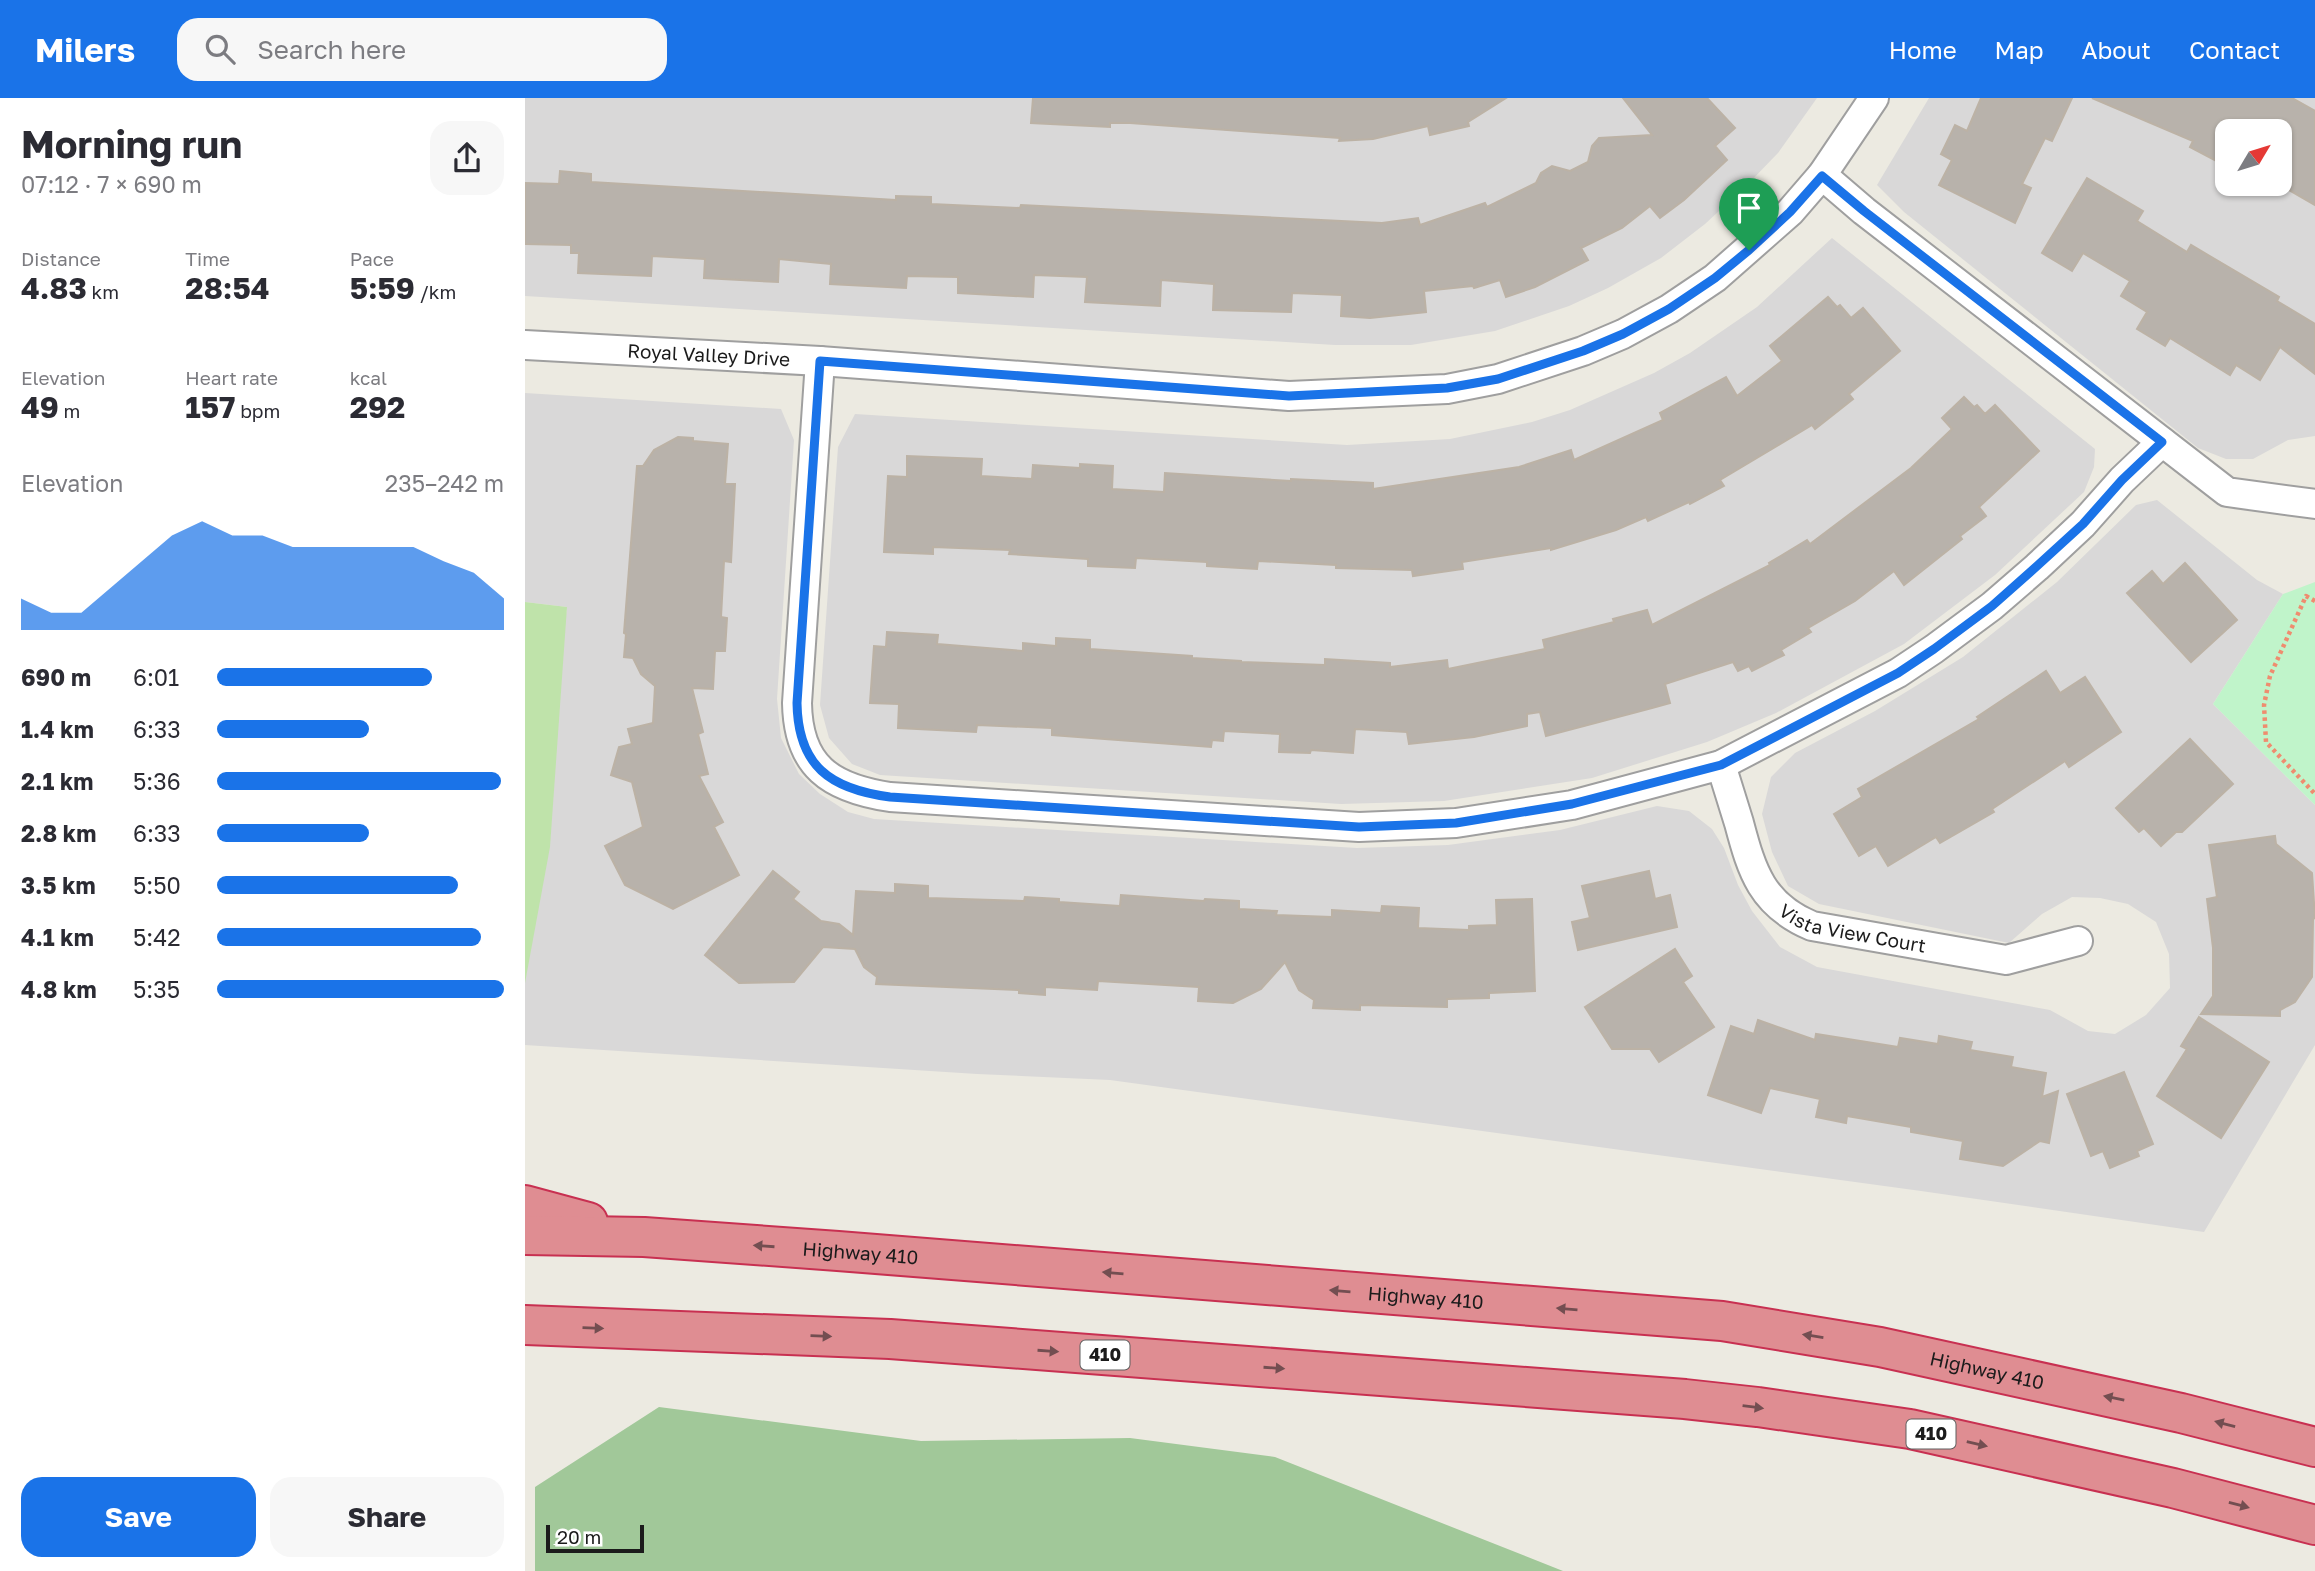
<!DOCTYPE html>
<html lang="en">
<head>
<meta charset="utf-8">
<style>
  body { margin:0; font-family:"Golos Text",sans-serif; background:#f7f7f7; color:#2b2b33; height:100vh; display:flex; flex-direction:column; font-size:26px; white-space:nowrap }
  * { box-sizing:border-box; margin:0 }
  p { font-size:23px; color:#7c7c81 }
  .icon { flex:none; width:38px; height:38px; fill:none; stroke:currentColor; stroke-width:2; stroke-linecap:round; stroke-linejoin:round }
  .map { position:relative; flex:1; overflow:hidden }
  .sheet { display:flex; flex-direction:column; background:#fff; width:525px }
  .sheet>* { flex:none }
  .needle { width:46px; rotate:52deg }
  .controls { position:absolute; left:1690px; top:21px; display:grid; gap:14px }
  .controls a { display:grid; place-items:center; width:77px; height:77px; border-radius:14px; background:#fff; box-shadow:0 2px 5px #0004; font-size:35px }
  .scale { position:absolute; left:21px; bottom:18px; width:98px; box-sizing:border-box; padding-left:7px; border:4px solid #1b1b1b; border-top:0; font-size:19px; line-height:24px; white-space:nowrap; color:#1b1b1b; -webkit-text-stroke:5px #fff; paint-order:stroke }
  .pin { position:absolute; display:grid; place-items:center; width:60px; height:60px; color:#fff; margin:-72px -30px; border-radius:50% 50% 50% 0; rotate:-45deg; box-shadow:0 0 7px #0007 }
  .pin .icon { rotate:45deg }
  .round { display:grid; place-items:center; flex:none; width:74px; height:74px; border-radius:21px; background:#f7f7f7 }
  .head { display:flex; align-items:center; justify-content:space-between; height:119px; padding:0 21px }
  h1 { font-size:38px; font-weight:700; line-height:52px }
  .metrics { display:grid; grid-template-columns:repeat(3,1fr); gap:10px; height:119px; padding:7px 21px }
  .metrics div { display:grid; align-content:center }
  .metrics b { font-size:30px; font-weight:700 }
  .metrics small { font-size:19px; font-weight:400 }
  .metrics p { font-size:19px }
  .chart { height:196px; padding:14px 21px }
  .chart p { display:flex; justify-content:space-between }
  .chart svg { width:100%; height:126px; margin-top:7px; fill:#1a73e8; opacity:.7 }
  .primary-button { display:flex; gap:14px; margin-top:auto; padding:14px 21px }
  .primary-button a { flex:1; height:80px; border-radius:21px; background:#1a73e8; color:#fff; font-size:28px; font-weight:700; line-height:80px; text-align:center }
  .primary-button a+a { background:#f7f7f7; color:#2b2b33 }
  ul { padding:0 21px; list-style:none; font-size:23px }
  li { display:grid; grid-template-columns:112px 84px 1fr; align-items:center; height:52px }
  li i { height:18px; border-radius:9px; background:#1a73e8 }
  header { display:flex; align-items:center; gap:42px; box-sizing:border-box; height:98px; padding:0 35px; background:#1a73e8; color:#fff }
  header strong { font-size:33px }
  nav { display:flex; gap:38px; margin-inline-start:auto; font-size:24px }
  .search { width:490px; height:63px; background:#f7f7f7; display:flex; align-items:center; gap:18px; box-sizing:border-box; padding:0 24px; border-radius:21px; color:#7c7c81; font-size:26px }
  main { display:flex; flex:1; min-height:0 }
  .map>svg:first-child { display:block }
  .residential { fill:#d9d8d8; fill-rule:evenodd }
  .grass { fill:#bfe3aa }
  .forest { fill:#a1c899 }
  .park { fill:#c0f4ca }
  .building { fill:#b8b2ab; stroke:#bcb2a5; stroke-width:2 }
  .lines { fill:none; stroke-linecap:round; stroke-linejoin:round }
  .minor-casing { stroke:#9f9f9f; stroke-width:32 }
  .motorway-casing { stroke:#c83051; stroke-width:42 }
  .path { stroke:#ef8c6f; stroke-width:4.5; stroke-dasharray:3.5 3.5; stroke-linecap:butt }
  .minor { stroke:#fff; stroke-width:28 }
  .motorway { stroke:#df8d92; stroke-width:38 }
  .oneway { fill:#734e51 }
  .route-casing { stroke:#fff; stroke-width:14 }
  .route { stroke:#1a73e8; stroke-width:9 }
  .labels { text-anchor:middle; stroke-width:7; stroke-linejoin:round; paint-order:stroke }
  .shield { fill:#fff; stroke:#5f5f5f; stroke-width:2 }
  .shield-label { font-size:18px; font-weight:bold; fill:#1b1b1b }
  .street-label { font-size:19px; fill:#1b1b1b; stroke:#fff }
</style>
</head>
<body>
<header>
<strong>Milers</strong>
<div class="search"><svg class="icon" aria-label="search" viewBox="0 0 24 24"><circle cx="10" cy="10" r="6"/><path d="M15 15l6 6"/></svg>Search here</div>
<nav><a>Home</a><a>Map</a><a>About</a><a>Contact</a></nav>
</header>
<main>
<section class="sheet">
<div class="head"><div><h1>Morning run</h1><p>07:12 · 7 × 690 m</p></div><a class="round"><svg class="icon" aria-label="share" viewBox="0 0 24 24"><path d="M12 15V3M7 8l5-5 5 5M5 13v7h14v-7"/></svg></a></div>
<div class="metrics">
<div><p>Distance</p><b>4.83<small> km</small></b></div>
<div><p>Time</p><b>28:54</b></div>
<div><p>Pace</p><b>5:59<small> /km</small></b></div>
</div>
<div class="metrics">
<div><p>Elevation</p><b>49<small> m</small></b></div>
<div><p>Heart rate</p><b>157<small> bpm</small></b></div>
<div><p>kcal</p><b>292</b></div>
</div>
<div class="chart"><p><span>Elevation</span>235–242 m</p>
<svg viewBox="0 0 160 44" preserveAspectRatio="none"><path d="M0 44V33L10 38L20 38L30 29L40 20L50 11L60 6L70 11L80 11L90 15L100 15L110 15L120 15L130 15L140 20L150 24L160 33V44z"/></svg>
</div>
<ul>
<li><b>690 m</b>6:01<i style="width:75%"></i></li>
<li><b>1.4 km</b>6:33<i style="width:53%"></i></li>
<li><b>2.1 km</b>5:36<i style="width:99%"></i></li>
<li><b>2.8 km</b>6:33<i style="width:53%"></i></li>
<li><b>3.5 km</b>5:50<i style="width:84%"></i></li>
<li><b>4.1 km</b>5:42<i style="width:92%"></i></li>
<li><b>4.8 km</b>5:35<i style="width:100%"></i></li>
</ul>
<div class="primary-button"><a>Save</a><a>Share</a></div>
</section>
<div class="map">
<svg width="1790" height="1473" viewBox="0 0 1790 1473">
  <rect width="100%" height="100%" fill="#eceae1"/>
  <g class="residential">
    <polygon points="0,0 1292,0 1253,55 1221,88 1180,126 1136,160 1083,190 1044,208 970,233 886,247 810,247 0,198"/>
    <path d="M1404,0H1790V338L1763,342L1728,361H1701L1673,350L1379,114L1352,87ZM1703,33H1755V86H1703Z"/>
    <polygon points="1307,140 1570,351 1569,369 1559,394 1470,477 1379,546 1251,615 1182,644 1067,680 919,703 816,706 355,677 327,666 304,640 295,607 313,349 330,316 822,347 925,341 1007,324 1045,312 1129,275 1165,255 1232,209"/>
    <polygon points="0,295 256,311 269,342 252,601 256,640 274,676 295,696 323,714 349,721 832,750 923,747 1035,732 1132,708 1164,713 1187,731 1199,750 1213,787 1227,813 1255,849 1292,869 1525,912 1563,933 1590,936 1621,917 1645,890 1644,856 1631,824 1603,806 1575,800 1547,799 1517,816 1484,845 1294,806 1263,788 1247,754 1237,716 1246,679 1270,655 1350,613 1438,559 1532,484 1611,407 1632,402 1732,482 1758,496 1688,606 1790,707 1790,947 1679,1134 1396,1093 585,982 452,976 0,947 0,819 42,509 0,504"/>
  </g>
  <polygon class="grass" points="0,504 42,509 25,749 0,885"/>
  <polygon class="forest" points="134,1309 396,1343 605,1340 750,1359 1038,1473 10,1473 10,1389"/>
  <polygon class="park" points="1790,484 1790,707 1688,606 1758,496"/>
  <g class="building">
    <polygon points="508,0 981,0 943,24 944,28 905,37 903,28 848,41 814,43 815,40 605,25 585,25 585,29 506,25"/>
    <polygon points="1098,0 1182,0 1210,30 1190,48 1202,62 1159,102 1135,120 1125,108 1097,130 1056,150 1063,162 1010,189 981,199 975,182 949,190 948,188 899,193 901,214 845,220 816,218 817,197 767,195 766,214 688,212 689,186 636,182 635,208 560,204 562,179 509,177 508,199 433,195 433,179 382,178 381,190 305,186 306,166 254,161 253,184 179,180 180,161 127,158 126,178 53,175 54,155 46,155 46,147 0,146 0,85 34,86 35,73 66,76 66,84 371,102 371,98 406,99 406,106 495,110 496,107 857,125 893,120 895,127 960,105 962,109 1011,85 1016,75 1027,68 1045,73 1063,64 1067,48 1074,40 1127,37"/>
    <polygon points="1456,0 1547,0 1527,43 1520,40 1497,86 1506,90 1490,125 1414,87 1427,62 1416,56 1430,27 1442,33"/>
    <polygon points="1567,0 1767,0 1790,13 1790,107 1755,87 1755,33 1703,33 1703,69 1665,49 1668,43"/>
    <polygon points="1562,80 1618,113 1612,123 1662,154 1666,147 1754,199 1752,203 1790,226 1790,276 1755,249 1735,282 1711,267 1705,277 1645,240 1640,248 1612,231 1622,214 1596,198 1605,183 1558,155 1547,173 1517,155"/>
    <polygon points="1303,199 1312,209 1315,207 1326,220 1338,210 1375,253 1324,296 1328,301 1290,331 1287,327 1195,382 1199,388 1165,406 1164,404 1123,423 1121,419 1091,432 1026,452 1026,450 937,464 938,471 888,478 887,472 811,470 811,467 733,463 732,471 682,468 682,464 611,460 610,470 563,468 563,461 484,456 485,452 408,449 408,456 359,454 363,378 382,379 382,358 457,361 456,378 507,381 508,367 555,370 555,366 588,368 587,391 639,394 640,375 766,383 766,381 848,385 848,391 994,369 1046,352 1049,362 1138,322 1135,315 1201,279 1212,298 1257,263 1245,248"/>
    <polygon points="1439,299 1449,309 1452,307 1460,316 1470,307 1514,353 1454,409 1461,418 1435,438 1437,441 1379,487 1369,473 1330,503 1283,530 1286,534 1256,552 1259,557 1227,573 1224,568 1213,573 1208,564 1140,586 1145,605 1127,610 1021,638 1015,614 1002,616 1002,628 949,639 884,646 882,634 830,631 828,655 786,652 785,655 754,654 755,636 699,633 698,643 687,642 686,649 527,637 527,630 452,627 451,634 373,630 374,606 345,605 349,548 361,549 362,534 413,537 412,546 498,553 498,545 531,548 531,540 565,542 565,551 667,558 667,560 716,563 716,564 800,567 800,561 865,565 865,569 922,562 923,571 1020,551 1018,542 1089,524 1088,521 1122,512 1127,527 1245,467 1244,465 1282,442 1285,446 1386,370 1427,331 1417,320"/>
    <polygon points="153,339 168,340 168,343 203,346 200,386 210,386 206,464 199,463 196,519 202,520 200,553 190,553 188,591 167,590 178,634 173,636 183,676 174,678 198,724 189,729 214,777 148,811 100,787 80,748 118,729 107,684 86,677 94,649 107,646 103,631 128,625 130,588 116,576 108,560 99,559 101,536 99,535 112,368 118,368 129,352"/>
    <polygon points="1660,465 1712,522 1666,564 1602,495 1627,473 1638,486"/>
    <polygon points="1521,573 1535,595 1560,579 1596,634 1544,669 1540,663 1467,711 1469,714 1415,745 1411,739 1363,768 1351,748 1334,758 1309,716 1337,699 1333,691 1454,621 1452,619"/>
    <polygon points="1665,641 1708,686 1657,734 1651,734 1636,748 1619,730 1614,734 1591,710"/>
    <polygon points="1750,738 1751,746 1787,775 1790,820 1788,821 1787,879 1770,904 1755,912 1755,918 1676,916 1688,898 1688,850 1682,801 1692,799 1684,747"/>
    <polygon points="248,773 274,794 268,801 296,823 314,826 328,837 331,793 370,795 370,786 403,788 403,800 499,803 500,799 534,801 534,804 595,808 596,797 679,803 680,801 714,803 714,811 752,813 751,817 807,819 807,812 856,815 857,808 894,810 893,830 944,832 944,828 972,827 971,802 1007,801 1010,893 964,895 964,900 922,901 922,909 835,907 835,912 788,910 789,902 774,892 760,864 736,891 708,905 673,903 674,889 573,883 572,892 520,889 520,897 494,895 494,892 351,886 352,879 339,869 330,851 298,849 269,884 214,885 180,857"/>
    <polygon points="1124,773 1130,801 1145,797 1152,829 1053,852 1047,824 1065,820 1057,788"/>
    <polygon points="1150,851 1167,878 1158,884 1189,929 1134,964 1125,951 1087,951 1060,909"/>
    <polygon points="1674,919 1744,964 1696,1040 1632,998 1662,951 1656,948"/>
    <polygon points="1233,922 1290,942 1291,936 1373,949 1375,940 1413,946 1414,938 1447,944 1445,952 1488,959 1486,969 1521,975 1517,999 1533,993 1524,1045 1515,1043 1478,1068 1435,1061 1438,1043 1386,1034 1386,1029 1322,1018 1321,1025 1291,1019 1295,1001 1245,990 1236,1015 1183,997 1206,928 1229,936"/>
    <polygon points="1599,974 1628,1046 1612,1053 1614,1058 1585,1070 1578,1053 1566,1058 1542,996"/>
  </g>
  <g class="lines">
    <g class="minor-casing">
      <g id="minor">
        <polyline points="1297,77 1339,113 1702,394 1790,406"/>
        <path id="s1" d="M0,247L295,263L764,298L922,291L973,281L1058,253L1098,236L1144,211L1190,180L1265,114L1297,77L1349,0"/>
        <path d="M295,263L272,605C273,668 305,690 365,699L834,729L931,725L1047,707L1196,667L1373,575L1409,551L1467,508L1512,469L1558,426L1597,382L1637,344"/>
        <path id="s2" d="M1196,667C1202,686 1208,706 1214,725C1227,774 1237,807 1287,828L1481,862L1553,843"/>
      </g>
    </g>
    <g class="motorway-casing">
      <g id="motorway">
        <polyline points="0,1107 63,1124"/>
        <path id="s3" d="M0,1137L119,1139L313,1153L1197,1223L1355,1249L1656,1315L1790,1349"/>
        <polyline points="0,1227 365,1241 1160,1301 1233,1309 1385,1331 1648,1390 1790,1427"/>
      </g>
    </g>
    <polyline class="path" points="1790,503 1781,498 1745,578 1739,607 1741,644 1790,696"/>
    <use href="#minor" class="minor"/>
    <use href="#motorway" class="motorway"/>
  </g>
  <defs><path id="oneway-solid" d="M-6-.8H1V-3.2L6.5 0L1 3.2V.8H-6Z" transform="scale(1.75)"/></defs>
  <g class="oneway">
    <use href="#oneway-solid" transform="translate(239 1148) rotate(-176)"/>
    <use href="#oneway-solid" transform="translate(588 1175) rotate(-175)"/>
    <use href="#oneway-solid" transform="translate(815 1193) rotate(-175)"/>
    <use href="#oneway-solid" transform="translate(1042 1211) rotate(-175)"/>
    <use href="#oneway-solid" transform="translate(68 1230) rotate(2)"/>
    <use href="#oneway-solid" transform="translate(296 1238) rotate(2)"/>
    <use href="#oneway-solid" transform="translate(1288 1238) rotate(-171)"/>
    <use href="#oneway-solid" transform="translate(523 1253) rotate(4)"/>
    <use href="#oneway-solid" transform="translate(749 1270) rotate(4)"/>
    <use href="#oneway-solid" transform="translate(1589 1300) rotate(-168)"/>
    <use href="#oneway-solid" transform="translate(1228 1309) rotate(7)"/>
    <use href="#oneway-solid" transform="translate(1700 1326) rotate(-165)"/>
    <use href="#oneway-solid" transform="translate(1452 1346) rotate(13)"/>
    <use href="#oneway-solid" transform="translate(1714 1407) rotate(15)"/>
  </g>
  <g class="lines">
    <g class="route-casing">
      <path id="route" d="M1297,78L1339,113L1637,344L1597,382L1558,426L1512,468L1467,508L1409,551L1373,575L1196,667L1047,706L931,725L834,729L365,699C305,691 273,668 272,605L295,263L764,298L922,290L973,281L1058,253L1098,236L1144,211L1190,180L1224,152L1265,114Z"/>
    </g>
    <use href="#route" class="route"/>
  </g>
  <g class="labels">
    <g class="shield">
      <rect x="555.5" y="1242.5" width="49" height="29" rx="5"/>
      <rect x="1381.5" y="1321.5" width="49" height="29" rx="5"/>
    </g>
    <g class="shield-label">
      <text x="580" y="1263">410</text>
      <text x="1406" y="1342">410</text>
    </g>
    <g class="street-label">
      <text dy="7" stroke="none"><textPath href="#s1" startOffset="184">Royal Valley Drive</textPath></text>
      <text dy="7" stroke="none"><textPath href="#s2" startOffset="233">Vista View Court</textPath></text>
      <text dy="7" stroke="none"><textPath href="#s3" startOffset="336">Highway 410</textPath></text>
      <text dy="7" stroke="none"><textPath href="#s3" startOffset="903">Highway 410</textPath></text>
      <text dy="7" stroke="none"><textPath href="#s3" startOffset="1470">Highway 410</textPath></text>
    </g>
  </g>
</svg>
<div class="controls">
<a><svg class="needle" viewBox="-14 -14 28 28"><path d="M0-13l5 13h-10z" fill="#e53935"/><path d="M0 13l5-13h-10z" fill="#7c7c81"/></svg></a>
</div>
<div class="scale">20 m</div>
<div class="pin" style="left:1224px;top:152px;background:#1e9e55"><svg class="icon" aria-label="arrive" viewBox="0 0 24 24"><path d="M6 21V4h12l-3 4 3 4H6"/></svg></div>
</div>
</main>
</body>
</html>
